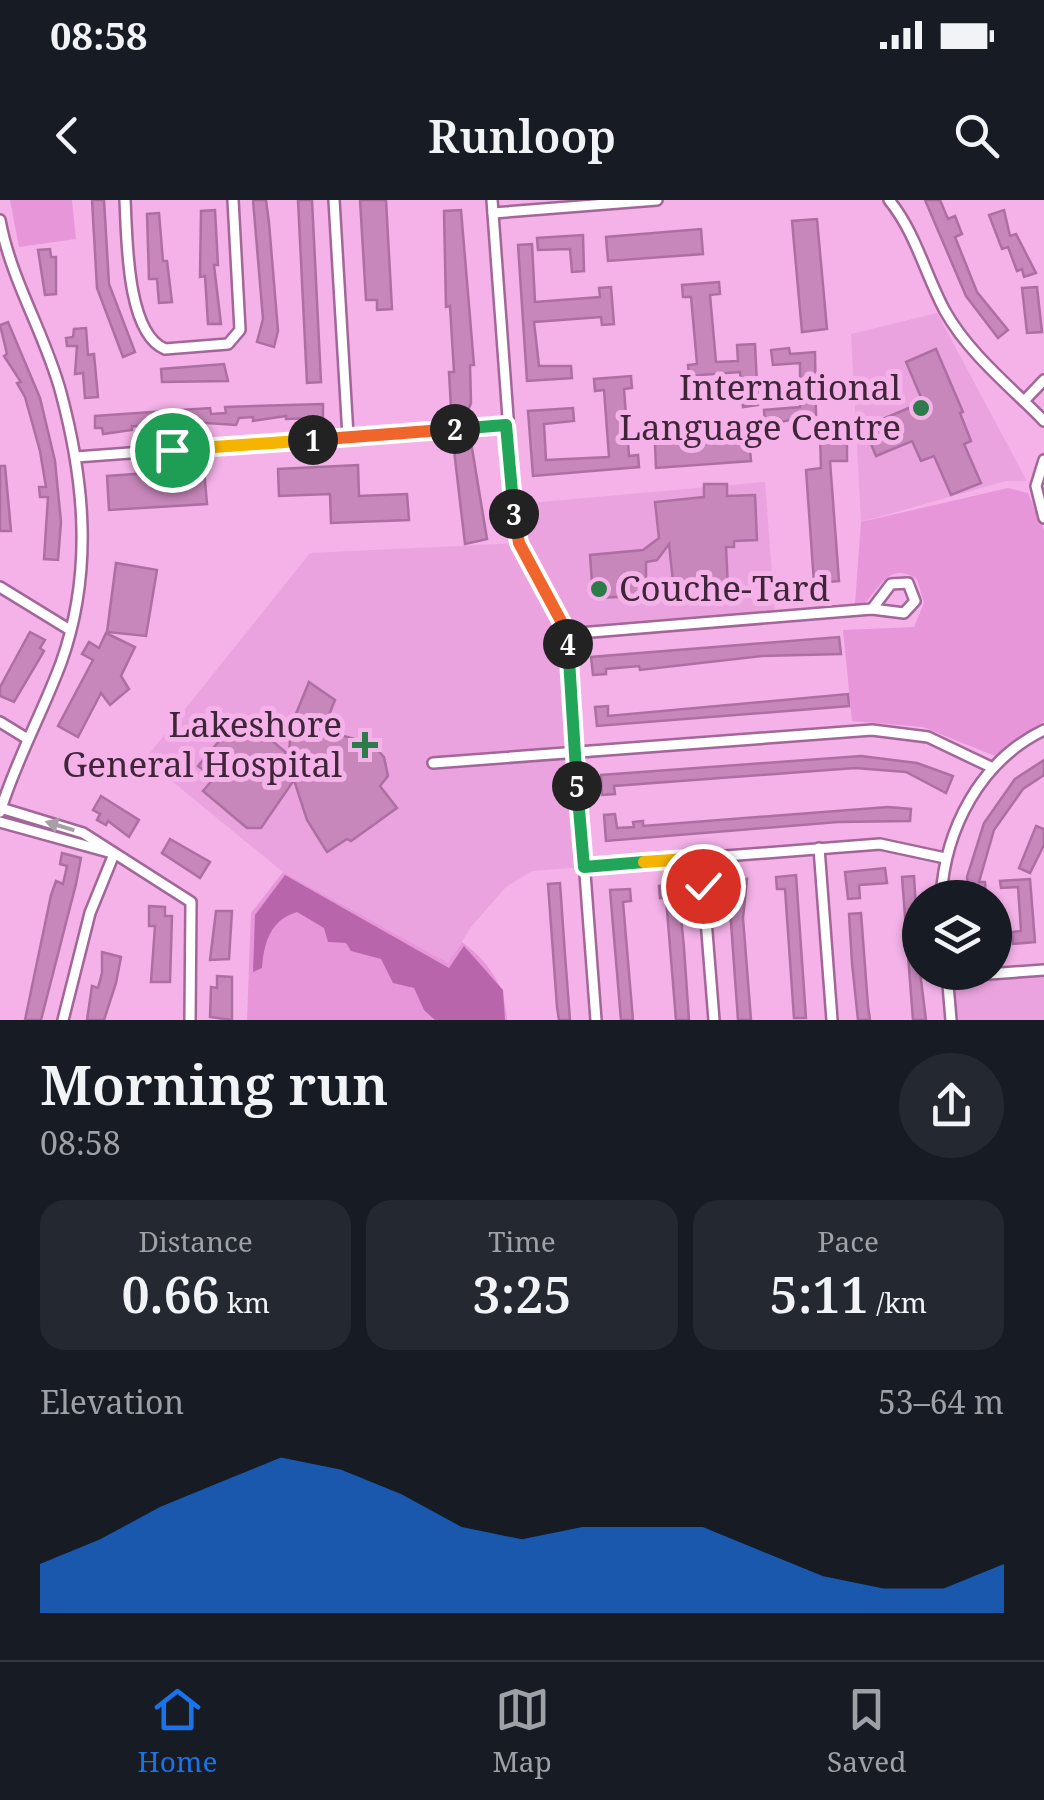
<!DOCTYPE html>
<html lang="en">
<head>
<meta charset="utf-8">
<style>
  body { margin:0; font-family:"Noto Serif",serif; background:#242831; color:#f1f3f6; height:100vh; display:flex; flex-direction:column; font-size:38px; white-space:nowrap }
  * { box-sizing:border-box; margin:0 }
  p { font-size:32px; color:#9ea1a6 }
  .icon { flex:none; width:55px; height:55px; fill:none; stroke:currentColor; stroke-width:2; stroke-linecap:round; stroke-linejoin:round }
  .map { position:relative; height:820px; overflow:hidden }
  .panel { display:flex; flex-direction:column; background:#171b24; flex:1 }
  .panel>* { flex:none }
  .tools { position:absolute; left:902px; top:680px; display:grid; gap:20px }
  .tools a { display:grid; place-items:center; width:110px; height:110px; border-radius:50%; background:#171b24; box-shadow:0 2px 8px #0004; font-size:50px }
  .pin { position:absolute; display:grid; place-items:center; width:85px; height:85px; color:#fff; margin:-42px; border:5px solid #fff; border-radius:50%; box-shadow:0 2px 10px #0007 }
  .km { position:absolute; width:50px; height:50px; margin:-25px; border-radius:50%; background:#222; color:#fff; font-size:28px; line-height:50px; text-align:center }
  .round { display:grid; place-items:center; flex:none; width:105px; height:105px; border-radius:52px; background:#242831 }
  .overview { display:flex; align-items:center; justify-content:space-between; height:170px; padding:0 40px }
  h1 { font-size:55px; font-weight:600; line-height:75px }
  .metrics { display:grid; grid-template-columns:repeat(3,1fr); gap:15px; height:170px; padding:10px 40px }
  .metrics div { display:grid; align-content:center; border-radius:25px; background:#242831; text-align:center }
  .metrics b { font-size:50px; font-weight:600 }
  .metrics small { font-size:28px; font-weight:400 }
  .metrics p { font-size:28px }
  .chart { height:280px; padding:20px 40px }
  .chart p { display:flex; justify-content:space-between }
  .chart svg { width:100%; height:180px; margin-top:10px; fill:#1a73e8; opacity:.7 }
  .status { display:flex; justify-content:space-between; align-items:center; height:70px; padding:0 50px; background:#171b24; direction:ltr }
  .status svg { height:28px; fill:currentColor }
  header { display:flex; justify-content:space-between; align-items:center; height:130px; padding:0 40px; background:#171b24; font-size:45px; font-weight:600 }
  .tabs { display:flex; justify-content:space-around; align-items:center; height:140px; border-top:2px solid #363941; background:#171b24; font-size:28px; color:#9ea1a6 }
  .tabs a { display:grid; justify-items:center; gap:5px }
  .tabs .selected { color:#1a73e8 }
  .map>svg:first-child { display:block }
  .built { fill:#eaa3de }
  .green { fill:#e896da }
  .forest { fill:#b865ab }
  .building { fill:#c787bb; stroke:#ad6fa2; stroke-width:2.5 }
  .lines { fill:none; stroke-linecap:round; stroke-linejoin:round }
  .minor-casing { stroke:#a26698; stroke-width:14 }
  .minor { stroke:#fff; stroke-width:9 }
  .oneway { fill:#a99da6 }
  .split-1-casing { stroke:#fff; stroke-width:20 }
  .split-2-casing { stroke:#fff; stroke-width:20 }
  .split-3-casing { stroke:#fff; stroke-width:20 }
  .split-4-casing { stroke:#fff; stroke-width:20 }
  .split-5-casing { stroke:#fff; stroke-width:20 }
  .split-6-casing { stroke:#fff; stroke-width:20 }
  .split-7-casing { stroke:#fff; stroke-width:20 }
  .split-1 { stroke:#f5b400; stroke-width:12 }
  .split-2 { stroke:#f0652b; stroke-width:12 }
  .split-3 { stroke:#22a559; stroke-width:12 }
  .split-4 { stroke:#f0652b; stroke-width:12 }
  .split-5 { stroke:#22a559; stroke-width:12 }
  .split-6 { stroke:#22a559; stroke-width:12 }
  .split-7 { stroke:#f5b400; stroke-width:12 }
  .poi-dot { fill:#2d7b4b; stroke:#f4b2e8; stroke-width:4 }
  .labels { text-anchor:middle; stroke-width:10; stroke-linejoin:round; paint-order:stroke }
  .poi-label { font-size:35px; fill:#3f253a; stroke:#f4b2e8; text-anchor:end }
</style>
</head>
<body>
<div class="status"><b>08:58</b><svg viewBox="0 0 49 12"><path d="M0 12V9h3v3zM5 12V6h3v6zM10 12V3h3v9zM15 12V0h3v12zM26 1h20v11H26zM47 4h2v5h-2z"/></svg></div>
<header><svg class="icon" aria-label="back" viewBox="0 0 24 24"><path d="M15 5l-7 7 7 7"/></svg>Runloop<svg class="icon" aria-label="search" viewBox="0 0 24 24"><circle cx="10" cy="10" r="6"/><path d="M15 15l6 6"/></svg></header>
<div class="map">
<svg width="1044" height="820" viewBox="0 0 1044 820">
  <rect width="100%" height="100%" fill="#f4b2e8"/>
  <g class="built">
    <polygon points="937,113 1027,281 1006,281 861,322 851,134"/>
    <polygon points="765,282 775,414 568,434 584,667 532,671 506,687 471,727 448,764 283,672 145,559 310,353 519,343 518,304"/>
    <polygon points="1044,772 1044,820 951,820 947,777"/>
  </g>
  <g class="green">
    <polygon points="10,0 72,0 76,39 19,47"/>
    <path d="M1008,288L1028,293L1044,330V521L995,556L923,527L852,521L843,430L914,427L924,403L917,379C890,362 882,384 866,402L855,404L861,322Z"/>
    <path d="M283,672L448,763L462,742C490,763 505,786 507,820H247L251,713Z"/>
  </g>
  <path class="forest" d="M285,675L449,768L464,746L503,790L505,820H435L424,810L414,788L393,783L381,759L351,751L346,743L328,742L324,728L297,712C270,720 264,743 262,768L253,772L255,715Z"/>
  <g class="building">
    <polygon points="92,0 104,0 109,84 135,152 123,157 97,88"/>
    <polygon points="253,0 266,0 269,23 278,131 274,147 257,142 263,119"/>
    <polygon points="298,0 312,0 321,182 307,183"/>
    <polygon points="360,0 386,0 392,109 377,110 377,100 366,100"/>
    <polygon points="925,0 940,0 948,19 955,16 962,34 955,37 977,92 1008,130 998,138 966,96"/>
    <polygon points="215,10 218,65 214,65 221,124 208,124 205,76 200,77 201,11"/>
    <polygon points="461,10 474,165 470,165 471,203 469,208 451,208 449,172 454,172 450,106 446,107 444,11"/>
    <polygon points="1004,10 1010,36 1016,34 1036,73 1024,77 1022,69 1017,71 1008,47 1002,49 989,15"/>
    <polygon points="159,13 163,61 167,61 172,102 159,103 157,79 149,79 147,14"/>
    <polygon points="817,19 827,129 802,132 792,21"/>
    <polygon points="701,29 703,54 608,61 606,37"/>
    <polygon points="583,35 584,71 572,72 570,49 538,50 537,38"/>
    <polygon points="532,44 535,102 600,97 599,88 611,87 614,124 602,125 601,117 534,122 539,166 571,166 572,178 527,181 518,45"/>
    <polygon points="50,49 51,57 56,57 56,94 45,95 38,50"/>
    <polygon points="719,82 720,94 710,95 716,162 738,161 737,145 755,144 758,205 743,207 740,172 689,176 688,165 697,164 691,97 683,97 682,85"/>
    <polygon points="1037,87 1042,132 1027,133 1022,88"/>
    <polygon points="8,122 40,198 55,261 61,322 58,360 44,359 48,297 40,297 39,287 46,287 40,251 25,197 17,183 21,182 4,156 7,154 0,125"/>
    <polygon points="86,128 88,155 94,154 98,197 85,198 83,173 75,174 77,146 67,146 66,138 73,137 74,129"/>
    <polygon points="789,148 790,154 815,152 816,215 765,225 764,210 800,207 800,163 773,165 771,150"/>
    <polygon points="936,149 963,212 960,213 971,241 964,244 981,283 951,295 934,256 921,261 912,241 876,256 864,227 923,202 906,162"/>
    <polygon points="224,164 228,181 162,182 161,169"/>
    <polygon points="631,176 632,188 624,189 629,256 638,255 639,267 533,276 528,211 573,208 574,221 544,224 546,260 609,257 604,190 595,191 594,179"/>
    <polygon points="323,204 323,217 315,218 286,219 286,216 253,221 253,217 239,218 236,225 191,222 192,228 132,226 132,230 103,234 102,228 95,228 95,216 210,208 211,214 226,213 225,207"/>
    <polygon points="820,232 847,232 847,261 830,261 839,381 814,383 806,270 821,268"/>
    <polygon points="749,237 751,261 656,268 655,244"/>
    <polygon points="472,248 487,339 465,344 454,250"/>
    <polygon points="358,265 359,296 407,294 409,320 331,323 330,294 279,296 278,269"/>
    <polygon points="0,266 5,266 11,331 0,331"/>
    <polygon points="204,269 207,304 109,310 107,276"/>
    <polygon points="704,284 727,284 727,296 755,295 757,340 734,341 734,347 726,347 728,388 674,391 669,344 657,360 646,362 646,396 593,398 590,355 643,350 659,338 655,302 704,297"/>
    <polygon points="116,363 157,370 146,436 107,432"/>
    <polygon points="30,432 45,440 40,448 44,451 14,502 0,496 0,487"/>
    <polygon points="106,433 135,447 121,476 129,489 110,505 101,493 78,537 58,526 93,460 82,454 89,442 99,448"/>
    <polygon points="839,437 841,454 762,456 640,470 639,466 606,469 606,474 593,475 591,457"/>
    <polygon points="309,482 335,500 323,530 372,544 384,557 388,576 380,586 397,608 351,641 347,639 327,652 307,620 294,580 261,628 247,628 203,591 214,578 198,566 241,515 289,555 291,526"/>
    <polygon points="848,494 849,506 597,526 595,507 608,506 608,516"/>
    <polygon points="861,556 917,563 953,576 946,593 906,572 855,568 614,586 615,594 602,595 601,575"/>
    <polygon points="1044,560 1044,575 1023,589 994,630 979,682 985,682 986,698 969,698 967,677 984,623 1015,579"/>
    <polygon points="101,596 139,620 129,637 108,621 106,625 97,620 100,614 93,610"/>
    <polygon points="888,607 911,609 910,621 838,622 606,641 604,615 615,614 617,628 634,627 633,622 643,621 643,626"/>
    <polygon points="1036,626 1044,629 1044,645 1030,673 1019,668"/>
    <polygon points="170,639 210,662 200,678 162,653"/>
    <polygon points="62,653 81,658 76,684 41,820 25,820 51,695 56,681 63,684 67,666 60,664"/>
    <polygon points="885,668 887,683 859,685 860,698 848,699 845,672"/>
    <polygon points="796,675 806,818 794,818 785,689 777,689 776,677"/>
    <polygon points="914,676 920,772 926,820 913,820 902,677"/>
    <polygon points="747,679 743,718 751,820 738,820 728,681"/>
    <polygon points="1030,679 1035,742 1013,744 1012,732 1021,731 1018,687 1001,688 1000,681"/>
    <polygon points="560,683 565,755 570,820 559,820 557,807 548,684"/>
    <polygon points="678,685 684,748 689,820 676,820 666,698 660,698 659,686"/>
    <polygon points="630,689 631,701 623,702 633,820 621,820 610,690"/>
    <polygon points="149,706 165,707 165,716 172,716 170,782 151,782 155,726 149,726"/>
    <polygon points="216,711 232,711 229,759 210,760"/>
    <polygon points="861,713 868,806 870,820 858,820 852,763 849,714"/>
    <polygon points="102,752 121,757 116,783 104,820 87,820 92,786 98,788 102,773"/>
    <polygon points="217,776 232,777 232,820 210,817 211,787 217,788"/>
  </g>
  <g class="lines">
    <g class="minor-casing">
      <g id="minor">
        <path d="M125,0C127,36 126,133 165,149L228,144L240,130L233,0"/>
        <polyline points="334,0 348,236"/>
        <polyline points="492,0 516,326 519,343 567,434 596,820"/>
        <path d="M889,0C916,33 925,74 945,111C969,154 1011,187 1044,221"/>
        <polyline points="493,13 657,0"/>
        <path d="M0,20C11,81 45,133 61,193C85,283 93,374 61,463C42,514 16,560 0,612"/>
        <polyline points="1024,201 1044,180"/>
        <polyline points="76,257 507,225"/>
        <polyline points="1044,260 1036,286 1044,318"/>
        <polyline points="0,387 70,430"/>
        <polyline points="567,434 872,409 904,413 915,401 908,383 891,384 872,409"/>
        <polyline points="0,522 26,538"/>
        <polyline points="433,563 872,530 928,537 993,568"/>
        <polyline points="1,608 83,633 191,702 190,820"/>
        <polyline points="0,622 112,653"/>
        <polyline points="819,648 832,820"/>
        <polyline points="701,657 714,820"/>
        <polyline points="584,667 880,644 945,658"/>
        <path d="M941,698C945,629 980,561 1044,530"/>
        <polyline points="947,773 951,820"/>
        <polyline points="947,777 1044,770"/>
        <polyline points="63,820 90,713 114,654"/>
      </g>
    </g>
    <use href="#minor" class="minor"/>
  </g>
  <defs><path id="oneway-solid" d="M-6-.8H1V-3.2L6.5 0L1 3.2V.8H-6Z" transform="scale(2.5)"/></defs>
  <use class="oneway" href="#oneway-solid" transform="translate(60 626) rotate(-163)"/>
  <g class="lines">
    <g class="split-1-casing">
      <polyline id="split-1" points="172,250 313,240"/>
    </g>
    <g class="split-2-casing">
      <polyline id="split-2" points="313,240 455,229"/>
    </g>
    <g class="split-3-casing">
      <polyline id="split-3" points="455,229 506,225 514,314"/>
    </g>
    <g class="split-4-casing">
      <polyline id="split-4" points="514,314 519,343 568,434 568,444"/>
    </g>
    <g class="split-5-casing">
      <polyline id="split-5" points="568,444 577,586"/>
    </g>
    <g class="split-6-casing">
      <polyline id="split-6" points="577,586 584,667 644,662"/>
    </g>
    <g class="split-7-casing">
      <polyline id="split-7" points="644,662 701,658 703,686"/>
    </g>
    <use href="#split-1" class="split-1"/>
    <use href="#split-2" class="split-2"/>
    <use href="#split-3" class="split-3"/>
    <use href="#split-4" class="split-4"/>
    <use href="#split-5" class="split-5"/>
    <use href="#split-6" class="split-6"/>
    <use href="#split-7" class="split-7"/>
  </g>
  <g class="poi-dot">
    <circle cx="921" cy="208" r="10"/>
    <circle cx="599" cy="389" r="10"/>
    <path d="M360 530h10v10h10v10h-10v10h-10v-10h-10v-10h10z"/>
  </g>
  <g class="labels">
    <g class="poi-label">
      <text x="901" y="200">International<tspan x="901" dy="40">Language Centre</tspan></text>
      <text x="619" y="401" text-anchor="start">Couche-Tard</text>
      <text x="342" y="537">Lakeshore<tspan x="342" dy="40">General Hospital</tspan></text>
    </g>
  </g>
</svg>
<div class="tools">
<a><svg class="icon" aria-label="layers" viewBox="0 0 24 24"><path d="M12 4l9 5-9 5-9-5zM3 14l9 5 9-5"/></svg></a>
</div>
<div class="pin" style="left:172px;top:250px;background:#1e9e55"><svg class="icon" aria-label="arrive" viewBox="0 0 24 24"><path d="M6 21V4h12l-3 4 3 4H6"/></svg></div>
<div class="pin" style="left:703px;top:686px;background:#d93025"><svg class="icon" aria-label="check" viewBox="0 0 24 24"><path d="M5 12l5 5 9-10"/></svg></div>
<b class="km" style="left:313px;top:240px">1</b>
<b class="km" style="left:455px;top:229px">2</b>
<b class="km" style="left:514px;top:314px">3</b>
<b class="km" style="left:568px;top:444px">4</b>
<b class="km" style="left:577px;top:586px">5</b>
</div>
<section class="panel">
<div class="overview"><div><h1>Morning run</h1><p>08:58</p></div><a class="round"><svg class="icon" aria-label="share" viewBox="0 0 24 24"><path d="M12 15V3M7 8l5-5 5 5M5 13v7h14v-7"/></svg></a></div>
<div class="metrics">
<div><p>Distance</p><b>0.66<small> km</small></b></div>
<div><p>Time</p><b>3:25</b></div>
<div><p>Pace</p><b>5:11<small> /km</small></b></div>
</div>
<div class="chart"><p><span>Elevation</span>53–64 m</p>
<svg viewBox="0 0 160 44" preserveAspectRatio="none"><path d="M0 44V32L10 26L20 18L30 12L40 6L50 9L60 15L70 23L80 26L90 23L100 23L110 23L120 29L130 35L140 38L150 38L160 32V44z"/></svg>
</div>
</section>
<nav class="tabs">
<a class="selected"><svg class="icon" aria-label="home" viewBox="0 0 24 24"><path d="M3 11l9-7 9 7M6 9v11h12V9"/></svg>Home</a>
<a><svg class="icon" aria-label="map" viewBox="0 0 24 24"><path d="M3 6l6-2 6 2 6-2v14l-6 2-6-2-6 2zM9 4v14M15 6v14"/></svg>Map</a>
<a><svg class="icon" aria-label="saved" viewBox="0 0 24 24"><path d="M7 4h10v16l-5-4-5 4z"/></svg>Saved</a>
</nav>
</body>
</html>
